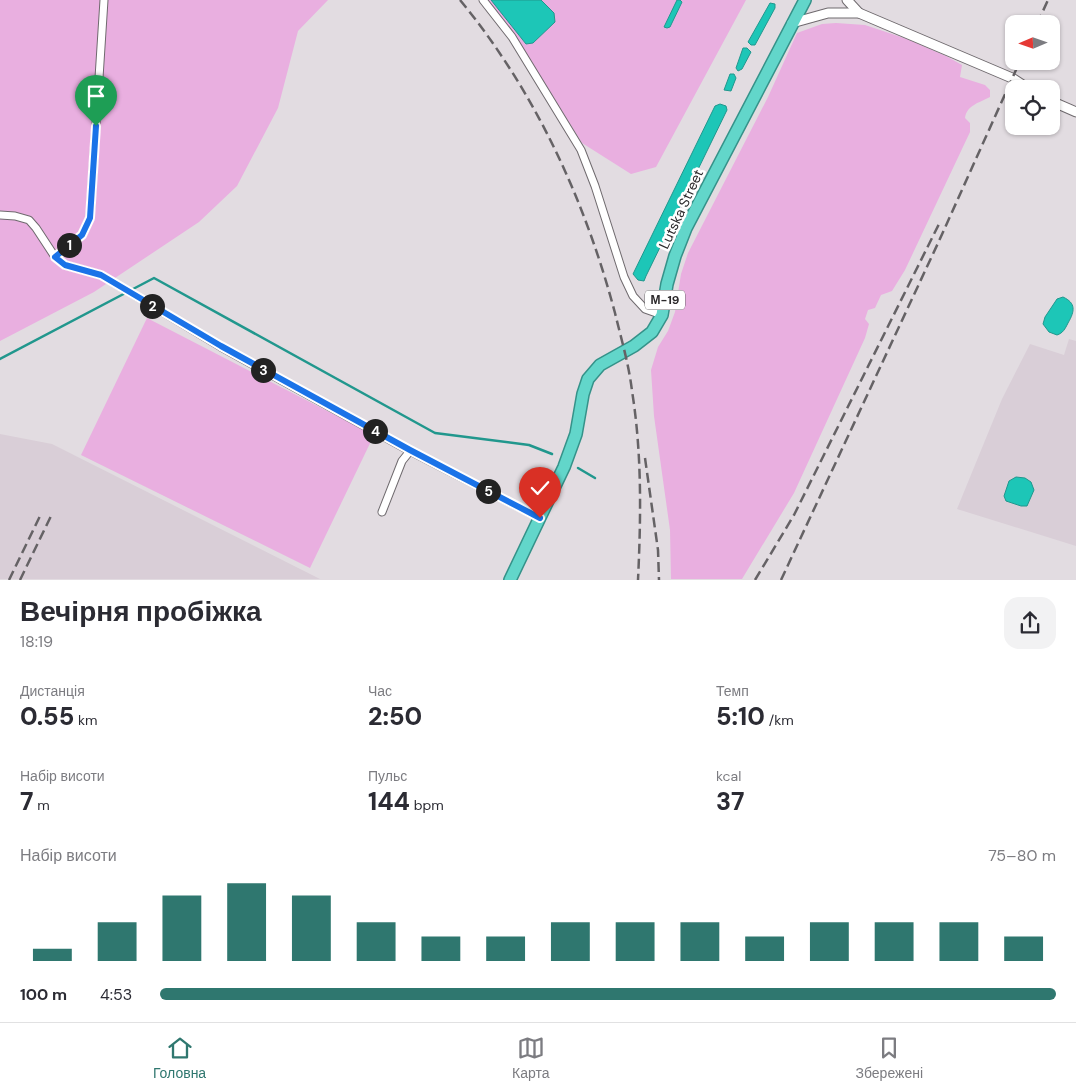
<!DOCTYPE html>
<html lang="uk">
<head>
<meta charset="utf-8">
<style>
  body { margin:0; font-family:"DM Sans",sans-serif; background:#f2f2f3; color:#2b2b33; height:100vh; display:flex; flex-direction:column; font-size:19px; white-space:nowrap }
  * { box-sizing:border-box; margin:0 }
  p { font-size:16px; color:#7c7c81 }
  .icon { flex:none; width:28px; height:28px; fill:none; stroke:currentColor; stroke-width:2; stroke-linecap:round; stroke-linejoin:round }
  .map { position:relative; height:580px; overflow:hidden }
  .panel { display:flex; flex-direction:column; background:#fff; flex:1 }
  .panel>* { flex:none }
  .needle { width:32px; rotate:268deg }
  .controls { position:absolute; left:1005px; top:15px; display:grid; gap:10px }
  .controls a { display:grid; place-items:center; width:55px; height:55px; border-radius:10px; background:#fff; box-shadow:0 1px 4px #0004; font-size:25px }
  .pin { position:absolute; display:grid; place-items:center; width:42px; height:42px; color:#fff; margin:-51px -21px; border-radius:50% 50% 50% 0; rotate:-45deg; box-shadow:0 0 5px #0007 }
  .pin .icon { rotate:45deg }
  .km { position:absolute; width:25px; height:25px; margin:-12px; border-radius:50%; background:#222; color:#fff; font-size:14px; line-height:25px; text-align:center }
  .round { display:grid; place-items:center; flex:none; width:52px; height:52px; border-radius:15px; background:#f2f2f3 }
  .headline { display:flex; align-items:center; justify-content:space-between; height:85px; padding:0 20px }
  h1 { font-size:28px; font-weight:800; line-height:38px }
  .figures { display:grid; grid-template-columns:repeat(3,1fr); gap:8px; height:85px; padding:5px 20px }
  .figures div { display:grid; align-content:center }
  .figures b { font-size:25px; font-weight:800 }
  .figures small { font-size:14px; font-weight:400 }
  .figures p { font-size:14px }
  .chart { height:140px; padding:10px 20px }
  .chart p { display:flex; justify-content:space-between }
  .chart svg { width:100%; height:90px; margin-top:5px; stroke:#2f776f; stroke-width:6 }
  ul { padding:0 20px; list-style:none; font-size:16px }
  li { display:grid; grid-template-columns:80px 60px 1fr; align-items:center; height:38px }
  li i { height:12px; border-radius:6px; background:#2f776f }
  .dock { display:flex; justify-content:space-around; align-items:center; height:70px; border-top:1px solid #e1e1e2; background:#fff; font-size:14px; color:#7c7c81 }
  .dock a { display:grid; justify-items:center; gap:2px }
  .dock .current { color:#2f776f }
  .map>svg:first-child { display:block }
  .built { fill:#d9ced7 }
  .green { fill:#e9afe0 }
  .water { fill:#1dc6b7; stroke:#21978d }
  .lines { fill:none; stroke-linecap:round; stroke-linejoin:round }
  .stream { stroke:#21978d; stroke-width:2.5 }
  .minor-casing { stroke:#6f6a6e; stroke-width:9 }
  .tertiary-casing { stroke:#6f6a6e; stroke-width:11 }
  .trunk-casing { stroke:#359289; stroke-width:14 }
  .minor { stroke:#fff; stroke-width:7 }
  .tertiary { stroke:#fff; stroke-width:9 }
  .trunk { stroke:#62d6ca; stroke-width:11 }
  .rail { stroke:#656265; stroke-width:2.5; stroke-dasharray:10 5; stroke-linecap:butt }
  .route-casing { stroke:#fff; stroke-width:10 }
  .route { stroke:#1a73e8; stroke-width:6 }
  .labels { text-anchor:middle; stroke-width:5; stroke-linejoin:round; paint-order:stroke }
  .shield { fill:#fff; stroke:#6b696b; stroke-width:1 }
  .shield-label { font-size:12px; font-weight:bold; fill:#2b292b }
  .street-label { font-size:14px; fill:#2b292b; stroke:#fff }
</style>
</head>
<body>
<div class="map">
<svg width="1076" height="580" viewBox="0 0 1076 580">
  <rect width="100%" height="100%" fill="#e2dce1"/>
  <g class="built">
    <polygon points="1069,339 1076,341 1076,546 957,509 1002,399 1030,344 1064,355"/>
    <polygon points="0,434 52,444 320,579 0,579"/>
  </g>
  <g class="green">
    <polygon points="0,0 328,0 298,31 278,108 237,186 199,222 94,292 0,341"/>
    <polygon points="485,0 746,0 656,167 631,174 582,143 522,47"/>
    <path d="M836,23L865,25L907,39L946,56L962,65L960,77L985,85L990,90V97C979,103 967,105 965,118L970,123V132L905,270L892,291L881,295L875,308L868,310L865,319L869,324L865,338L794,493L742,579H671L670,530L654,416L651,370L658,347L668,331L675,312L681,274L688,253L768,97L797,33L822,24Z"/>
    <polygon points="147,318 374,435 310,568 81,455"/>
  </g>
  <g class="water">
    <polygon points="491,0 541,0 554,13 555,22 533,43 526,44"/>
    <polygon points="677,0 680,0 682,2 670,27 667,28 664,27"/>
    <polygon points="770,3 775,4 775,8 755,45 751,45 748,42"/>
    <polygon points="743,48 747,48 751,52 742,69 738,71 736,68"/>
    <polygon points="730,74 734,74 736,78 731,91 724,90"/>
    <polygon points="720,104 726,106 727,110 646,276 644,281 638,280 633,274 715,106"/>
    <path d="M1063,297C1076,303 1075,311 1068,323C1065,329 1063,333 1057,335L1049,332L1043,324L1045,317L1057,299Z"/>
    <polygon points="1016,477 1025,478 1031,482 1034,490 1027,506 1021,506 1006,501 1004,496 1009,481"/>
  </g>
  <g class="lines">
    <g class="stream">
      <polyline points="0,359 154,278 435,433 529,445 552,454"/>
      <polyline points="578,468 595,478"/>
    </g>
    <g class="minor-casing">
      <g id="minor">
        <polyline points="483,0 512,37 581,150 595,186 624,277 633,296 645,309 662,315"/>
        <polyline points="0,215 15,216 29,220 36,228 55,257 65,265 101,275 221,347 410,451 540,518"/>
        <polyline points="55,257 82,235 90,218 104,0"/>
        <polyline points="382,512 402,461 410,451"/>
      </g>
    </g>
    <g class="tertiary-casing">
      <g id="tertiary">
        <polyline points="847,0 859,13"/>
        <polyline points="792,23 828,13 859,13 1012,78 1029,89"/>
        <polyline points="1051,101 1076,112"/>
      </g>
    </g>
    <g class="trunk-casing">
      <polyline id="trunk" points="510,580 564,467 576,434 583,394 588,379 600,365 634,346 652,332 662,315 667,284 675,256 686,228 805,0"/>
    </g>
    <use href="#minor" class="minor"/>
    <use href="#tertiary" class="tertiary"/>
    <use href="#trunk" class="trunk"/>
    <g class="rail">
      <path d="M460,0C535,91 585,200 615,313C621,338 629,365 632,391C642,453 641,516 638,580"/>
      <polyline points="1037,24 1048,0"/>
      <polyline points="645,458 658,550 659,580"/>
      <polyline points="9,580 41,514"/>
      <polyline points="20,580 52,514"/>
      <polyline points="755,580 794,515 939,224"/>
      <polyline points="781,580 939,241 1020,61"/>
    </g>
  </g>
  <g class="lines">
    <g class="route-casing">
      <polyline id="route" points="96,126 90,218 82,235 55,257 65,265 101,275 221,346 410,450 540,518"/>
    </g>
    <use href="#route" class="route"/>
  </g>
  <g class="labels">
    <rect class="shield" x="645" y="290.5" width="40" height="19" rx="4"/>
    <g class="shield-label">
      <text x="665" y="304">М-19</text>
    </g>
    <g class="street-label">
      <text transform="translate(681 209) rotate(-65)" y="5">Lutska Street</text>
    </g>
  </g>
</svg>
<div class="controls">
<a><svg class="needle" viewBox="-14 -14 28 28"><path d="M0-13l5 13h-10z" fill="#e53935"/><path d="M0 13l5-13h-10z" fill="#7c7c81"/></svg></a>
<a><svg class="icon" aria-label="locate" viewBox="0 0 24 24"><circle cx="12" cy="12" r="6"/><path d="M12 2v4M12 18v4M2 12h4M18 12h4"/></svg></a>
</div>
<div class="pin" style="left:96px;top:126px;background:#1e9e55"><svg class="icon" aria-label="arrive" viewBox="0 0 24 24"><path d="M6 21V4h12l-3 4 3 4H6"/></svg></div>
<div class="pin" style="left:540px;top:518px;background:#d93025"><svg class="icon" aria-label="check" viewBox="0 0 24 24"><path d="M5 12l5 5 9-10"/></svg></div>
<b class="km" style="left:69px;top:245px">1</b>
<b class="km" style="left:152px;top:306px">2</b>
<b class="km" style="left:263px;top:370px">3</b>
<b class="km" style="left:375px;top:431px">4</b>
<b class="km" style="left:488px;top:491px">5</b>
</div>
<section class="panel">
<div class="headline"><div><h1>Вечірня пробіжка</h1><p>18:19</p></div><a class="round"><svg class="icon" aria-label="share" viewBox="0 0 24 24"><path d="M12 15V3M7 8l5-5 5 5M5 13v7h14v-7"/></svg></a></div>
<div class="figures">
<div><p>Дистанція</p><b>0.55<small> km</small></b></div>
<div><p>Час</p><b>2:50</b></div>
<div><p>Темп</p><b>5:10<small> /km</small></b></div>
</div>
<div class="figures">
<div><p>Набір висоти</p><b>7<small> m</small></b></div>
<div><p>Пульс</p><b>144<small> bpm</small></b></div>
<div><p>kcal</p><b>37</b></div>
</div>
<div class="chart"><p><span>Набір висоти</span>75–80 m</p>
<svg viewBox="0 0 160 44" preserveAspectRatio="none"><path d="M5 44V38M15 44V25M25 44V12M35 44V6M45 44V12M55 44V25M65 44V32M75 44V32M85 44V25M95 44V25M105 44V25M115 44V32M125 44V25M135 44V25M145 44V25M155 44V32"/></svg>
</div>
<ul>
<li><b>100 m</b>4:53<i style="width:100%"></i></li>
</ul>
</section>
<nav class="dock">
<a class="current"><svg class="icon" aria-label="home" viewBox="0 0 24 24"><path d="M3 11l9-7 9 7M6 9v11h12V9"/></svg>Головна</a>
<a><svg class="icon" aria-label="map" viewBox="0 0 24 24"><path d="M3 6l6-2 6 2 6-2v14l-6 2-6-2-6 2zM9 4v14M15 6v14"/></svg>Карта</a>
<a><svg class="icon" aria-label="saved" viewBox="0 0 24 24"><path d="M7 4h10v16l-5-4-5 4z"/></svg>Збережені</a>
</nav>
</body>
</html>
